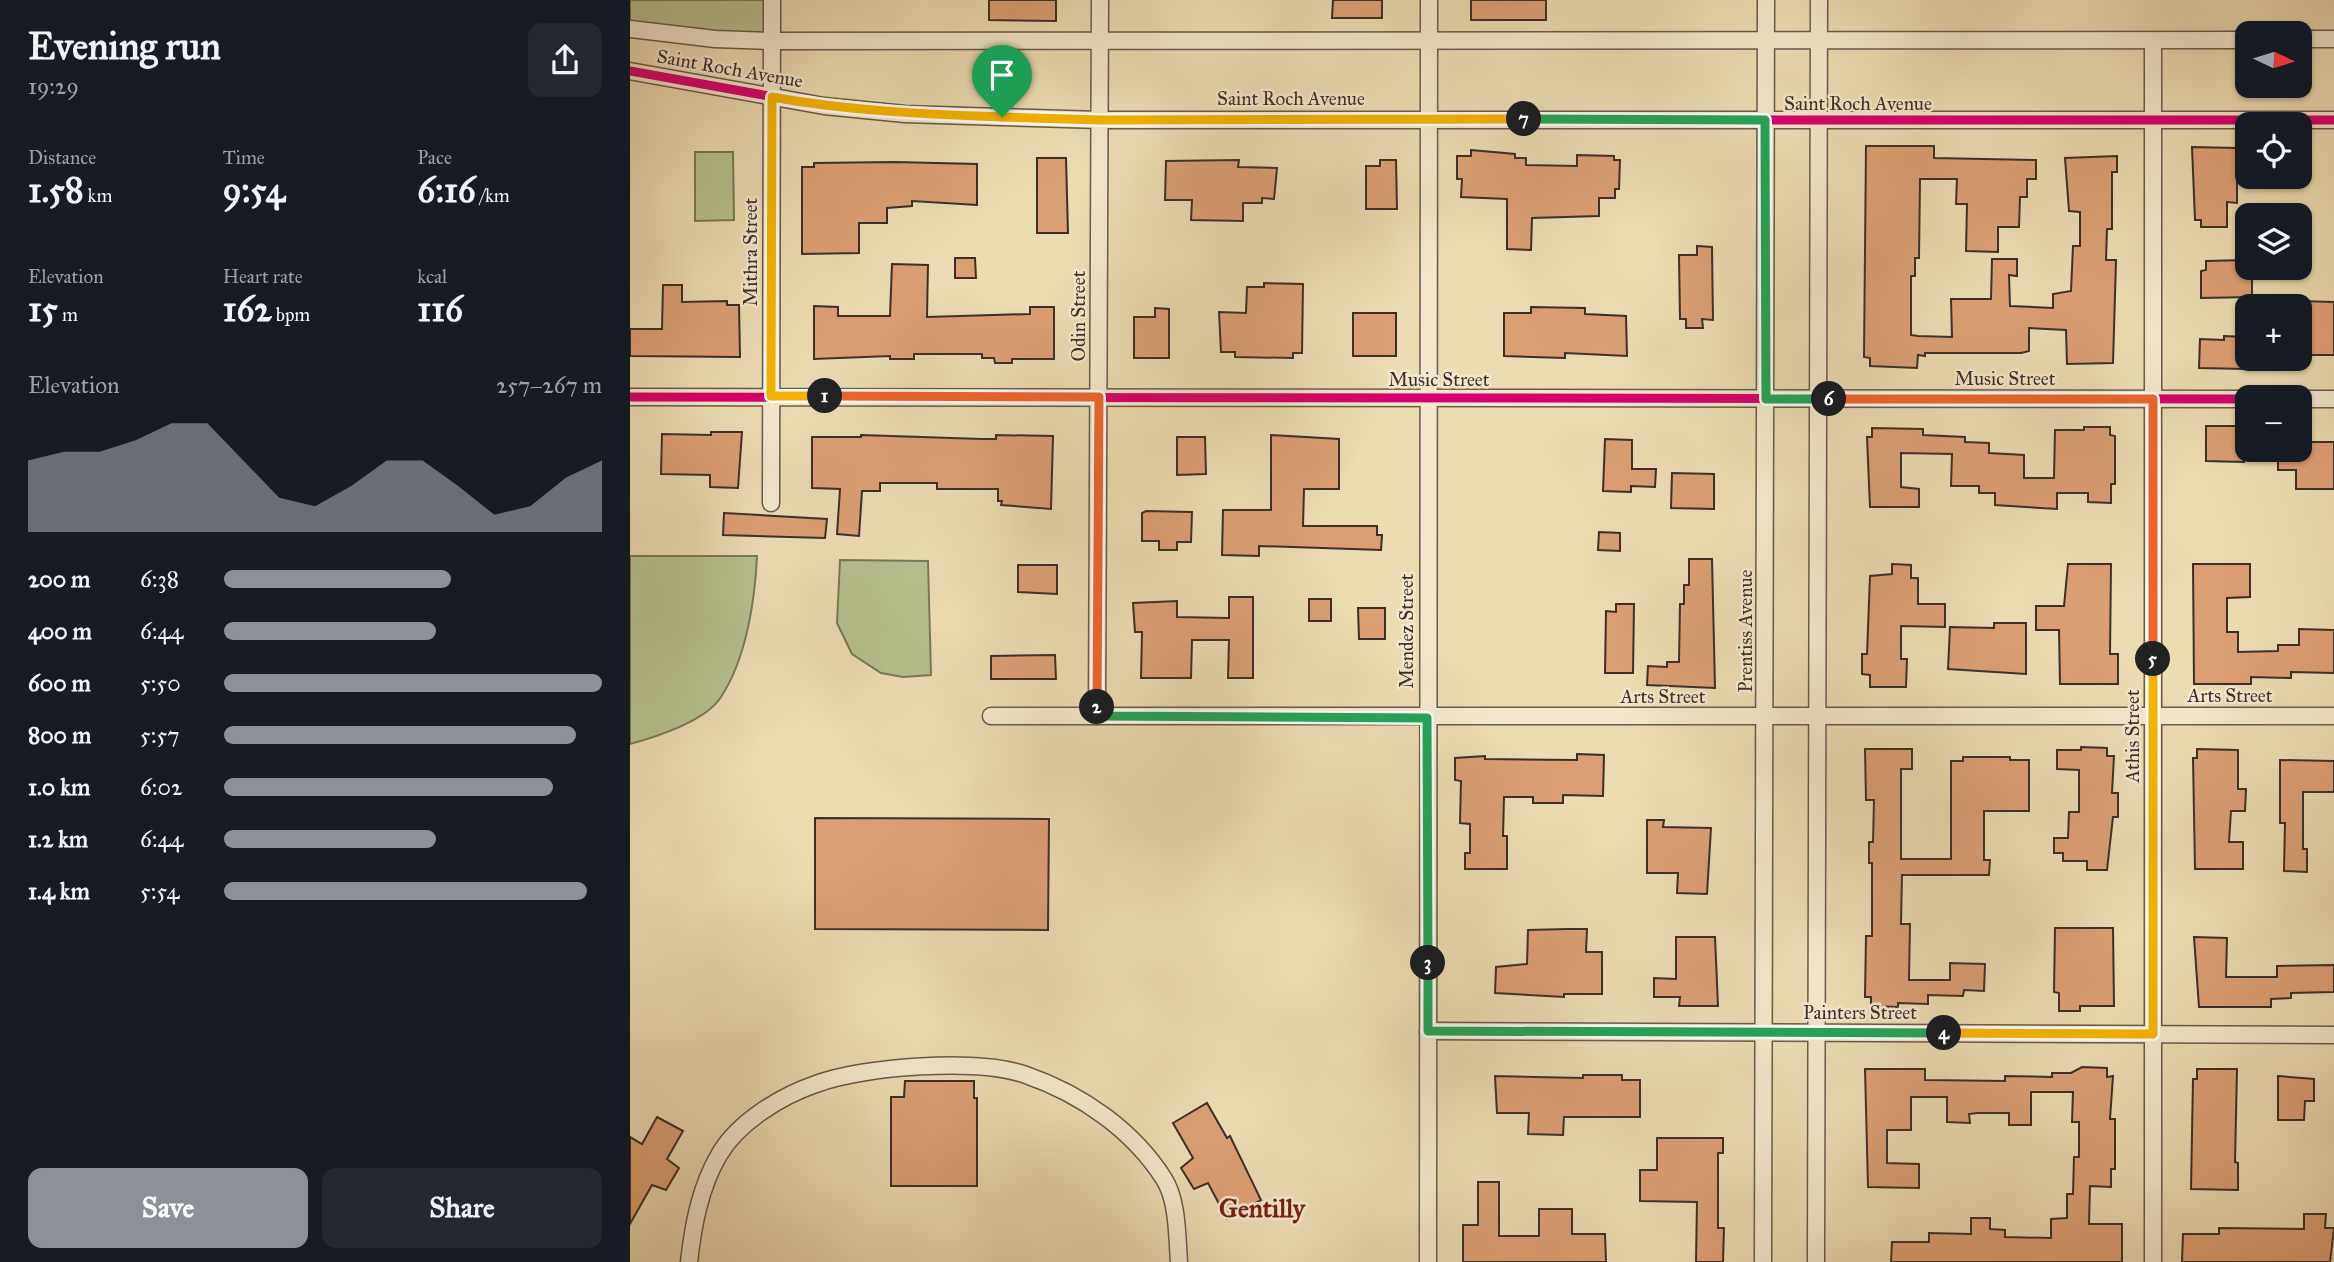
<!DOCTYPE html>
<html lang="en">
<head>
<meta charset="utf-8">
<style>
  body { margin:0; font-family:"IM FELL Great Primer",serif; background:#242831; color:#f1f3f6; height:100vh; display:flex; flex-direction:column; font-size:26px; white-space:nowrap }
  * { box-sizing:border-box; margin:0 }
  p { font-size:23px; color:#9ea1a6 }
  .icon { flex:none; width:38px; height:38px; fill:none; stroke:currentColor; stroke-width:2; stroke-linecap:round; stroke-linejoin:round }
  .map { position:relative; flex:1; overflow:hidden }
  .drawer { display:flex; flex-direction:column; background:#171b24; width:630px }
  .drawer>* { flex:none }
  .needle { width:46px; rotate:94deg }
  .tools { position:absolute; left:1605px; top:21px; display:grid; gap:14px }
  .tools a { display:grid; place-items:center; width:77px; height:77px; border-radius:14px; background:#171b24; box-shadow:0 2px 5px #0004; font-size:35px }
  .pin { position:absolute; display:grid; place-items:center; width:60px; height:60px; color:#fff; margin:-72px -30px; border-radius:50% 50% 50% 0; rotate:-45deg; box-shadow:0 0 7px #0007 }
  .pin .icon { rotate:45deg }
  .km { position:absolute; width:35px; height:35px; margin:-18px; border-radius:50%; background:#222; color:#fff; font-size:19px; line-height:35px; text-align:center }
  .round { display:grid; place-items:center; flex:none; width:74px; height:74px; border-radius:14px; background:#242831 }
  .headline { display:flex; align-items:center; justify-content:space-between; height:119px; padding:0 28px }
  h1 { font-size:38px; font-weight:800; line-height:52px }
  .stats { display:grid; grid-template-columns:repeat(3,1fr); gap:10px; height:119px; padding:7px 28px }
  .stats div { display:grid; align-content:center }
  .stats b { font-size:35px; font-weight:800 }
  .stats small { font-size:19px; font-weight:400 }
  .stats p { font-size:19px }
  .chart { height:196px; padding:14px 28px }
  .chart p { display:flex; justify-content:space-between }
  .chart svg { width:100%; height:126px; margin-top:7px; fill:#8c9099; opacity:.7 }
  .button { display:flex; gap:14px; margin-top:auto; padding:14px 28px }
  .button a { flex:1; height:80px; border-radius:14px; background:#8c9099; color:#fff; font-size:28px; font-weight:800; line-height:80px; text-align:center }
  .button a+a { background:#242831; color:#f1f3f6 }
  ul { padding:0 28px; list-style:none; font-size:23px }
  li { display:grid; grid-template-columns:112px 84px 1fr; align-items:center; height:52px }
  li i { height:18px; border-radius:9px; background:#8c9099 }
  main { display:flex; flex:1; min-height:0 }
  .map>svg:first-child { display:block }
  .green { fill:#b6c08d; stroke:#79785a; stroke-width:2 }
  .building { fill:#dc9f74; stroke:#3c2f28; stroke-width:2 }
  .lines { fill:none; stroke-linecap:round; stroke-linejoin:round }
  .minor-casing { stroke:#685a4a; stroke-width:19 }
  .minor { stroke:#f3e8cd; stroke-width:16 }
  .cycleway-casing { stroke:#f3e8cd; stroke-width:13 }
  .cycleway { stroke:#d6006c; stroke-width:9 }
  .split-1-casing { stroke:#fff; stroke-width:14 }
  .split-2-casing { stroke:#fff; stroke-width:14 }
  .split-3-casing { stroke:#fff; stroke-width:14 }
  .split-4-casing { stroke:#fff; stroke-width:14 }
  .split-5-casing { stroke:#fff; stroke-width:14 }
  .split-6-casing { stroke:#fff; stroke-width:14 }
  .split-7-casing { stroke:#fff; stroke-width:14 }
  .split-8-casing { stroke:#fff; stroke-width:14 }
  .split-1 { stroke:#f5b400; stroke-width:9 }
  .split-2 { stroke:#f0652b; stroke-width:9 }
  .split-3 { stroke:#22a559; stroke-width:9 }
  .split-4 { stroke:#22a559; stroke-width:9 }
  .split-5 { stroke:#f5b400; stroke-width:9 }
  .split-6 { stroke:#f0652b; stroke-width:9 }
  .split-7 { stroke:#22a559; stroke-width:9 }
  .split-8 { stroke:#f5b400; stroke-width:9 }
  .labels { text-anchor:middle; stroke-width:5; stroke-linejoin:round; paint-order:stroke }
  .street-label { font-size:19px; fill:#3c2f28; stroke:#f3e8cd }
  .district-label { font-size:26px; font-weight:bold; fill:#7a1f14; stroke:#f3e8cd }
</style>
</head>
<body>
<main>
<section class="drawer">
<div class="headline"><div><h1>Evening run</h1><p>19:29</p></div><a class="round"><svg class="icon" aria-label="share" viewBox="0 0 24 24"><path d="M12 15V3M7 8l5-5 5 5M5 13v7h14v-7"/></svg></a></div>
<div class="stats">
<div><p>Distance</p><b>1.58<small> km</small></b></div>
<div><p>Time</p><b>9:54</b></div>
<div><p>Pace</p><b>6:16<small> /km</small></b></div>
</div>
<div class="stats">
<div><p>Elevation</p><b>15<small> m</small></b></div>
<div><p>Heart rate</p><b>162<small> bpm</small></b></div>
<div><p>kcal</p><b>116</b></div>
</div>
<div class="chart"><p><span>Elevation</span>257–267 m</p>
<svg viewBox="0 0 160 44" preserveAspectRatio="none"><path d="M0 44V19L10 16L20 16L30 12L40 6L50 6L60 19L70 32L80 35L90 28L100 19L110 19L120 28L130 38L140 35L150 25L160 19V44z"/></svg>
</div>
<ul>
<li><b>200 m</b>6:38<i style="width:60%"></i></li>
<li><b>400 m</b>6:44<i style="width:56%"></i></li>
<li><b>600 m</b>5:50<i style="width:100%"></i></li>
<li><b>800 m</b>5:57<i style="width:93%"></i></li>
<li><b>1.0 km</b>6:02<i style="width:87%"></i></li>
<li><b>1.2 km</b>6:44<i style="width:56%"></i></li>
<li><b>1.4 km</b>5:54<i style="width:96%"></i></li>
</ul>
<div class="button"><a>Save</a><a>Share</a></div>
</section>
<div class="map">
<svg width="1704" height="1262" viewBox="0 0 1704 1262">
  <rect width="100%" height="100%" fill="#ecdcb2"/>
  <filter id="stains"><feTurbulence type="fractalNoise" baseFrequency=".00286" numOctaves="4"/><feColorMatrix values="0 0 0 0 .2 0 0 0 0 .09 0 0 0 0 .02 0 0 0 .5 -.17"/></filter>
  <radialGradient id="worn" r=".72"><stop offset=".6" stop-color="#630" stop-opacity="0"/><stop offset="1" stop-color="#630" stop-opacity=".3"/></radialGradient>
  <g class="green">
    <polygon points="0,0 142,0 142,41 0,29"/>
    <polygon points="65,152 103,152 104,220 65,221"/>
    <path d="M0,556H127C125,601 116,659 91,697C76,721 26,737 0,744Z"/>
    <polygon points="210,560 298,561 301,675 273,677 251,673 222,654 207,623"/>
  </g>
  <g class="building">
    <polygon points="359,0 426,0 426,21 359,20"/>
    <polygon points="703,0 752,0 752,18 702,18"/>
    <rect x="841" y="0" width="75" height="20"/>
    <polygon points="1236,146 1304,146 1304,158 1406,160 1406,179 1397,179 1397,197 1390,197 1389,227 1368,227 1368,252 1336,251 1337,204 1326,204 1327,179 1290,179 1289,258 1285,258 1285,276 1281,276 1281,335 1288,336 1322,337 1321,299 1361,299 1362,259 1387,259 1387,276 1379,275 1380,306 1423,308 1423,294 1441,291 1443,246 1450,246 1450,212 1439,211 1435,158 1487,156 1487,172 1482,172 1482,229 1477,229 1476,260 1486,260 1483,363 1437,364 1436,330 1399,328 1399,351 1391,353 1295,353 1295,356 1288,355 1287,368 1240,366 1240,358 1234,357"/>
    <polygon points="1562,147 1607,148 1607,203 1597,202 1597,227 1571,227 1571,220 1565,220"/>
    <polygon points="841,150 885,154 885,158 896,158 896,165 947,166 947,155 984,156 984,160 990,160 989,189 985,189 985,198 969,198 969,216 902,218 901,250 877,249 877,199 831,197 832,179 827,179 827,156 841,156"/>
    <polygon points="407,158 436,158 438,233 407,233"/>
    <polygon points="609,160 608,167 647,168 644,199 632,198 632,203 613,203 613,221 561,220 562,200 535,200 536,161"/>
    <polygon points="750,160 766,160 767,209 736,209 736,166 750,166"/>
    <polygon points="265,162 347,164 347,205 282,201 282,206 257,208 257,223 229,223 229,253 172,254 172,167 184,167 184,163"/>
    <polygon points="1067,246 1082,247 1083,320 1072,319 1073,328 1056,328 1056,319 1050,319 1049,255 1067,255"/>
    <polygon points="325,258 345,258 346,278 325,278"/>
    <polygon points="1617,260 1617,268 1622,268 1622,297 1571,298 1571,271 1576,270 1576,261"/>
    <polygon points="262,264 298,265 297,317 400,314 400,307 424,307 424,359 382,359 382,363 365,363 364,358 352,358 352,354 284,354 284,359 260,359 260,356 184,359 184,306 208,307 208,316 260,316"/>
    <polygon points="634,283 673,284 672,353 663,353 663,358 605,357 605,352 591,352 589,312 616,313 617,287 634,287"/>
    <polygon points="33,285 52,285 52,302 97,301 97,305 109,305 110,357 0,356 0,329 32,329"/>
    <polygon points="1670,301 1704,302 1704,355 1670,355"/>
    <polygon points="901,307 955,308 955,314 996,316 997,356 935,353 935,358 874,356 874,313 901,313"/>
    <polygon points="525,308 539,309 539,358 504,358 504,317 525,317"/>
    <rect x="723" y="313" width="43" height="43"/>
    <polygon points="1594,336 1616,337 1615,369 1569,368 1570,339 1594,340"/>
    <polygon points="1576,426 1614,426 1614,462 1576,461"/>
    <polygon points="1454,427 1480,427 1480,435 1485,436 1485,484 1481,484 1481,503 1458,502 1458,493 1427,493 1427,509 1365,505 1365,493 1349,493 1349,486 1321,486 1322,454 1271,453 1271,487 1289,489 1289,507 1240,507 1237,437 1242,437 1242,428 1293,429 1293,435 1335,437 1335,442 1359,443 1359,453 1394,455 1394,478 1424,478 1425,430 1454,430"/>
    <polygon points="81,432 112,432 108,488 80,487 80,475 31,474 32,434 81,435"/>
    <polygon points="231,435 352,439 366,439 366,435 423,436 421,509 371,505 372,501 368,501 368,489 307,489 307,483 250,483 250,491 232,491 229,536 207,534 210,489 182,488 182,437 231,437"/>
    <polygon points="641,435 709,439 709,489 674,489 673,526 747,526 747,535 752,535 751,550 629,546 629,556 592,555 593,510 641,510"/>
    <polygon points="547,437 575,437 576,474 547,475"/>
    <polygon points="975,439 1002,440 1002,469 1026,469 1025,487 1001,486 1001,492 973,491"/>
    <polygon points="1670,442 1704,442 1704,489 1666,489 1666,470 1648,470 1648,450 1670,450"/>
    <polygon points="1042,473 1084,474 1084,509 1041,508"/>
    <polygon points="516,511 562,512 561,542 547,542 547,550 529,550 529,541 512,541 512,513"/>
    <polygon points="94,513 197,519 195,538 93,535"/>
    <polygon points="969,532 990,533 990,551 968,550"/>
    <polygon points="1059,559 1082,559 1085,688 1017,685 1018,666 1037,667 1037,662 1049,662 1050,604 1054,604 1054,585 1059,585"/>
    <polygon points="1262,564 1281,565 1281,578 1288,578 1288,604 1315,604 1315,627 1271,626 1271,659 1277,659 1276,687 1240,687 1240,675 1232,674 1232,654 1237,654 1240,576 1262,574"/>
    <polygon points="1438,564 1481,564 1480,654 1488,654 1488,684 1430,684 1429,630 1406,630 1406,606 1434,606"/>
    <polygon points="1563,564 1620,564 1620,597 1597,598 1597,632 1608,632 1608,652 1648,651 1648,645 1669,645 1669,629 1704,630 1704,673 1661,672 1661,678 1621,677 1621,684 1564,684"/>
    <polygon points="388,565 427,565 427,594 388,592"/>
    <polygon points="599,597 623,597 623,678 598,678 599,640 562,640 561,678 511,678 512,632 505,632 503,603 547,601 547,617 599,618"/>
    <rect x="679" y="599" width="22" height="22"/>
    <polygon points="986,604 1004,604 1003,673 975,673 976,611 986,612"/>
    <polygon points="728,608 755,608 755,639 729,639"/>
    <polygon points="1364,623 1396,623 1396,674 1318,669 1320,627 1364,628"/>
    <polygon points="425,655 426,679 361,679 361,656"/>
    <polygon points="1451,747 1477,748 1477,756 1484,756 1482,793 1488,793 1488,817 1483,817 1477,870 1457,870 1457,861 1433,861 1433,853 1424,853 1424,838 1438,838 1439,812 1449,812 1449,770 1427,769 1427,750 1451,750"/>
    <polygon points="1235,749 1282,749 1282,769 1271,769 1271,859 1321,859 1321,761 1333,761 1333,757 1380,757 1380,760 1399,760 1399,811 1354,811 1354,860 1360,860 1359,875 1272,875 1271,924 1280,924 1279,980 1320,980 1320,963 1355,964 1354,991 1334,990 1333,996 1298,995 1298,1004 1268,1003 1268,1007 1241,1006 1241,997 1235,997 1236,936 1242,936 1242,863 1239,863 1239,842 1243,842 1244,800 1236,800"/>
    <polygon points="1567,749 1608,750 1608,789 1616,789 1615,811 1601,811 1599,842 1613,842 1613,869 1565,869 1563,758 1567,758"/>
    <polygon points="947,754 974,755 973,796 933,795 933,803 903,803 903,797 874,797 873,836 877,836 877,869 835,869 835,853 840,853 840,824 830,823 831,781 825,780 825,758 855,756 855,759 947,760"/>
    <polygon points="1650,760 1704,761 1704,792 1673,792 1673,849 1677,849 1677,872 1654,871 1655,823 1650,823"/>
    <polygon points="185,818 419,819 418,930 185,929"/>
    <polygon points="1017,820 1034,820 1033,827 1081,828 1077,894 1047,893 1048,873 1017,873"/>
    <polygon points="1425,928 1483,928 1484,1006 1450,1006 1450,1011 1429,1011 1429,993 1424,992"/>
    <polygon points="937,929 957,929 956,952 972,952 972,994 934,994 934,997 865,993 866,967 897,964 898,930"/>
    <polygon points="1046,937 1085,937 1088,1006 1049,1006 1050,997 1024,997 1024,978 1046,979"/>
    <polygon points="1564,937 1597,938 1596,977 1647,977 1647,966 1704,965 1704,992 1661,993 1661,998 1641,999 1641,1007 1569,1007"/>
    <polygon points="1452,1067 1477,1068 1477,1077 1483,1076 1480,1119 1485,1119 1485,1169 1481,1169 1481,1187 1460,1186 1459,1224 1492,1224 1492,1262 1261,1262 1262,1242 1299,1242 1299,1233 1341,1234 1341,1218 1360,1218 1360,1229 1375,1230 1375,1237 1421,1238 1421,1219 1437,1218 1437,1194 1443,1194 1444,1157 1449,1157 1449,1122 1442,1122 1443,1092 1401,1092 1401,1125 1379,1125 1379,1113 1347,1113 1339,1114 1340,1123 1317,1122 1317,1097 1281,1097 1281,1130 1257,1130 1257,1163 1289,1164 1289,1188 1238,1187 1235,1069 1295,1069 1295,1080 1375,1081 1375,1076 1422,1077 1422,1073 1441,1073"/>
    <polygon points="1567,1069 1607,1069 1605,1162 1608,1163 1608,1190 1561,1189 1563,1079 1567,1079"/>
    <polygon points="953,1075 992,1075 992,1080 1010,1080 1010,1117 934,1117 933,1135 898,1134 899,1113 867,1113 865,1076 953,1078"/>
    <polygon points="1648,1076 1684,1079 1684,1101 1675,1101 1674,1120 1648,1120"/>
    <polygon points="275,1081 344,1081 344,1098 347,1098 347,1186 261,1186 261,1097 274,1097"/>
    <polygon points="577,1103 597,1138 600,1136 631,1200 597,1219 578,1183 564,1189 551,1168 563,1158 543,1123"/>
    <polygon points="27,1117 53,1131 37,1159 49,1168 36,1190 22,1185 0,1224 0,1137 12,1144"/>
    <polygon points="1027,1138 1093,1138 1093,1153 1088,1153 1088,1228 1094,1228 1093,1262 1066,1262 1067,1202 1010,1201 1010,1170 1027,1170"/>
    <polygon points="848,1182 869,1182 869,1236 909,1236 909,1209 942,1209 942,1234 975,1234 976,1262 833,1262 833,1225 848,1225"/>
    <polygon points="1674,1214 1696,1214 1695,1228 1704,1228 1700,1262 1552,1262 1553,1234 1589,1234 1589,1228 1674,1229"/>
  </g>
  <g class="lines">
    <g class="minor-casing">
      <g id="minor">
        <polyline points="0,29 85,39 142,41 1617,40"/>
        <polyline points="1670,39 1704,39"/>
        <polyline points="0,71 194,106 275,114 470,120 1704,120"/>
        <polyline points="0,397 1617,399"/>
        <polyline points="1670,399 1704,399"/>
        <polyline points="141,503 142,0"/>
        <polyline points="361,716 1704,716"/>
        <polyline points="467,716 470,0"/>
        <polyline points="798,1031 1704,1035"/>
        <path d="M59,1262C63,1226 70,1187 89,1155C108,1122 151,1096 186,1084C234,1066 348,1058 396,1075C451,1094 503,1130 534,1179C548,1201 547,1237 549,1262"/>
        <polyline points="798,1262 799,0"/>
        <polyline points="1133,1262 1136,0"/>
        <polyline points="1186,1262 1189,0"/>
        <polyline points="1523,1262 1523,41"/>
      </g>
    </g>
    <use href="#minor" class="minor"/>
    <g class="cycleway-casing">
      <g id="cycleway">
        <polyline points="0,71 194,106 275,114 470,120 1704,120"/>
        <polyline points="0,397 1617,399"/>
      </g>
    </g>
    <use href="#cycleway" class="cycleway"/>
  </g>
  <g class="lines">
    <g class="split-1-casing">
      <path id="split-1" d="M195,396H141L142,97C219,111 295,114 372,117"/>
    </g>
    <g class="split-2-casing">
      <polyline id="split-2" points="195,396 469,397 467,707"/>
    </g>
    <g class="split-3-casing">
      <polyline id="split-3" points="467,707 467,716 797,718 798,963"/>
    </g>
    <g class="split-4-casing">
      <polyline id="split-4" points="798,963 798,1031 1314,1033"/>
    </g>
    <g class="split-5-casing">
      <polyline id="split-5" points="1314,1033 1523,1034 1523,659"/>
    </g>
    <g class="split-6-casing">
      <polyline id="split-6" points="1199,399 1523,399 1523,659"/>
    </g>
    <g class="split-7-casing">
      <polyline id="split-7" points="894,119 1135,120 1136,399 1199,399"/>
    </g>
    <g class="split-8-casing">
      <polyline id="split-8" points="372,117 470,120 894,119"/>
    </g>
    <use href="#split-1" class="split-1"/>
    <use href="#split-2" class="split-2"/>
    <use href="#split-3" class="split-3"/>
    <use href="#split-4" class="split-4"/>
    <use href="#split-5" class="split-5"/>
    <use href="#split-6" class="split-6"/>
    <use href="#split-7" class="split-7"/>
    <use href="#split-8" class="split-8"/>
  </g>
  <g class="labels">
    <g class="street-label">
      <text transform="translate(100 68) rotate(10)" y="7">Saint Roch Avenue</text>
      <text x="661" y="105">Saint Roch Avenue</text>
      <text x="1228" y="110">Saint Roch Avenue</text>
      <text transform="translate(120 252) rotate(-90)" y="7">Mithra Street</text>
      <text transform="translate(448 316) rotate(-90)" y="7">Odin Street</text>
      <text x="1375" y="385">Music Street</text>
      <text x="809" y="386">Music Street</text>
      <text transform="translate(776 631) rotate(-90)" y="7">Mendez Street</text>
      <text transform="translate(1115 631) rotate(-90)" y="7">Prentiss Avenue</text>
      <text x="1600" y="702">Arts Street</text>
      <text x="1033" y="703">Arts Street</text>
      <text transform="translate(1502 736) rotate(-90)" y="7">Athis Street</text>
      <text x="1230" y="1019">Painters Street</text>
    </g>
    <g class="district-label">
      <text x="632" y="1217">Gentilly</text>
    </g>
  </g>
  <rect width="100%" height="100%" filter="url(#stains)"/>
  <rect width="100%" height="100%" fill="url(#worn)"/>
</svg>
<div class="tools">
<a><svg class="needle" viewBox="-14 -14 28 28"><path d="M0-13l5 13h-10z" fill="#e53935"/><path d="M0 13l5-13h-10z" fill="#9ea1a6"/></svg></a>
<a><svg class="icon" aria-label="locate" viewBox="0 0 24 24"><circle cx="12" cy="12" r="6"/><path d="M12 2v4M12 18v4M2 12h4M18 12h4"/></svg></a>
<a><svg class="icon" aria-label="layers" viewBox="0 0 24 24"><path d="M12 4l9 5-9 5-9-5zM3 14l9 5 9-5"/></svg></a>
<a>+</a>
<a>−</a>
</div>
<div class="pin" style="left:372px;top:117px;background:#1e9e55"><svg class="icon" aria-label="arrive" viewBox="0 0 24 24"><path d="M6 21V4h12l-3 4 3 4H6"/></svg></div>
<b class="km" style="left:195px;top:396px">1</b>
<b class="km" style="left:467px;top:707px">2</b>
<b class="km" style="left:798px;top:963px">3</b>
<b class="km" style="left:1314px;top:1033px">4</b>
<b class="km" style="left:1523px;top:659px">5</b>
<b class="km" style="left:1199px;top:399px">6</b>
<b class="km" style="left:894px;top:119px">7</b>
</div>
</main>
</body>
</html>
